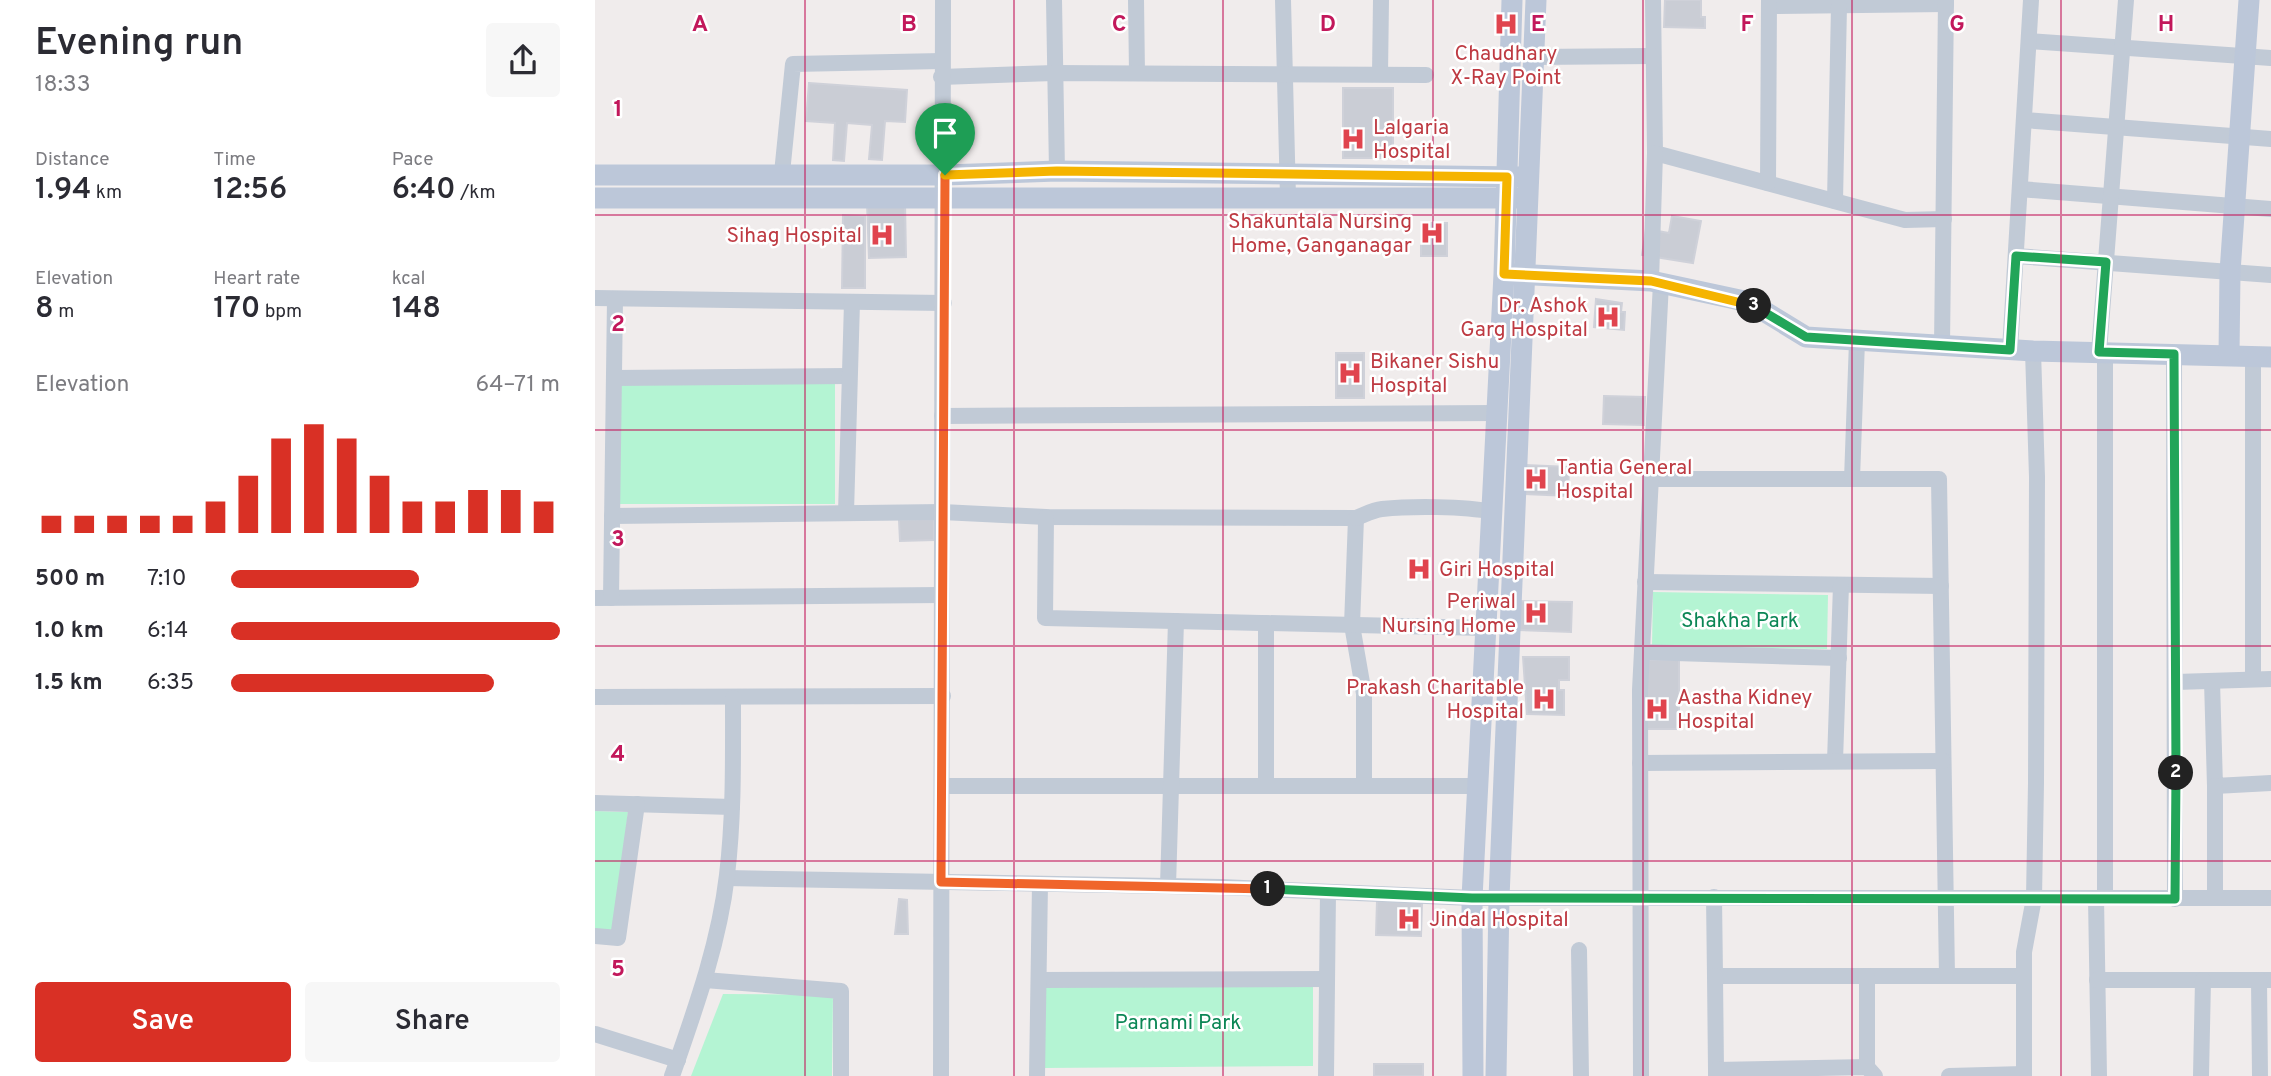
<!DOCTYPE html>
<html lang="en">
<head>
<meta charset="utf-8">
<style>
  body { margin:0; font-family:Overpass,sans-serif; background:#f7f7f7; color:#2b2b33; height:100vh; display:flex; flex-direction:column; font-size:26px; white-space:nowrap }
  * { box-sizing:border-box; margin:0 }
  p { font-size:23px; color:#7c7c81 }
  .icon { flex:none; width:38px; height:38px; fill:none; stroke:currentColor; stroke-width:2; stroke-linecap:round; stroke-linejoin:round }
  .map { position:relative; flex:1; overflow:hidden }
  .details { display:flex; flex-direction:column; background:#fff; width:595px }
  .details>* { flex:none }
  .pin { position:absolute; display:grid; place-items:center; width:60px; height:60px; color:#fff; margin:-72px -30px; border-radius:50% 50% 50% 0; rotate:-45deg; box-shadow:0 0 7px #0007 }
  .pin .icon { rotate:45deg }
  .km { position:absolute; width:35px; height:35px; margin:-18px; border-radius:50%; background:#222; color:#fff; font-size:19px; line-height:35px; text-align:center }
  .round { display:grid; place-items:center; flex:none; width:74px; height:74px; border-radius:7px; background:#f7f7f7 }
  .head { display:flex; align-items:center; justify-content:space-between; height:119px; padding:0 35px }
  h1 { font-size:38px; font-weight:600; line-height:52px }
  .stats { display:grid; grid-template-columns:repeat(3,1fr); gap:10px; height:119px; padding:7px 35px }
  .stats div { display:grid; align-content:center }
  .stats b { font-size:30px; font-weight:600 }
  .stats small { font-size:19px; font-weight:400 }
  .stats p { font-size:19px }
  .chart { height:196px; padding:14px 35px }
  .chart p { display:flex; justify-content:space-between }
  .chart svg { width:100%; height:126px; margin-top:7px; stroke:#d93025; stroke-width:6 }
  .primary-button { display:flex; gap:14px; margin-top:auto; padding:14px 35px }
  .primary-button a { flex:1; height:80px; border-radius:7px; background:#d93025; color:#fff; font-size:28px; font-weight:600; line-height:80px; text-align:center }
  .primary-button a+a { background:#f7f7f7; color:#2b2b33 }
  ul { padding:0 35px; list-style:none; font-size:23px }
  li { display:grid; grid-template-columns:112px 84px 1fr; align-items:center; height:52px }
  li i { height:18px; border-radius:9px; background:#d93025 }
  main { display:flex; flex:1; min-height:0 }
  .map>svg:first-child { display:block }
  .green { fill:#b4f4d3 }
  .building { fill:#cacdd5; stroke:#cfd1d9; stroke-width:2 }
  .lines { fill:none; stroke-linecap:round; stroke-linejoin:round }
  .street { stroke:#c1cad6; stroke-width:16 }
  .secondary { stroke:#bcc7d9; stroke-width:21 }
  .split-1-casing { stroke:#fff; stroke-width:14 }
  .split-2-casing { stroke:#fff; stroke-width:14 }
  .split-3-casing { stroke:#fff; stroke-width:14 }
  .split-4-casing { stroke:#fff; stroke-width:14 }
  .split-1 { stroke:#f0652b; stroke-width:9 }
  .split-2 { stroke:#22a559; stroke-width:9 }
  .split-3 { stroke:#22a559; stroke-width:9 }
  .split-4 { stroke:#f5b400; stroke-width:9 }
  .grid { fill:none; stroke:#c2185b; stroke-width:2; stroke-opacity:0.55 }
  .labels { text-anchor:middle; stroke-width:5; stroke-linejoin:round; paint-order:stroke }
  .health-label { font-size:21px; fill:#be3a42; stroke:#fff; text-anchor:start }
  .park-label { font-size:21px; fill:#0b8655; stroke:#fff }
  .grid-label { font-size:23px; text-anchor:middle; font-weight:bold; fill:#c2185b; stroke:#fff; stroke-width:5; stroke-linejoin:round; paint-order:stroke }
</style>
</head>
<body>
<main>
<section class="details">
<div class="head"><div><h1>Evening run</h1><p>18:33</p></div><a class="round"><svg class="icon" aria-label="share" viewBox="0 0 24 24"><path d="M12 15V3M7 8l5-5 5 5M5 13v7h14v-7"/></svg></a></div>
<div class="stats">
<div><p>Distance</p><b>1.94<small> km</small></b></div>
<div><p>Time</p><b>12:56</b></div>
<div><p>Pace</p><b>6:40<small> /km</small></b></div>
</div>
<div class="stats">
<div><p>Elevation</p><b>8<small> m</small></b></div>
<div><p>Heart rate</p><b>170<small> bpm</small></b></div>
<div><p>kcal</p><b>148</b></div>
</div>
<div class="chart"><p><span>Elevation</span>64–71 m</p>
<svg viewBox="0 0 160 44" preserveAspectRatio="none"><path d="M5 44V38M15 44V38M25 44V38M35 44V38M45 44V38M55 44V33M65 44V24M75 44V11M85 44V6M95 44V11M105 44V24M115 44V33M125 44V33M135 44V29M145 44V29M155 44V33"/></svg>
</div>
<ul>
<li><b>500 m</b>7:10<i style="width:57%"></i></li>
<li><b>1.0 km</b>6:14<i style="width:100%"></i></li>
<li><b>1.5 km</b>6:35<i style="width:80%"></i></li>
</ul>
<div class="primary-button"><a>Save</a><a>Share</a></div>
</section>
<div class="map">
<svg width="1676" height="1076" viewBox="0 0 1676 1076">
  <rect width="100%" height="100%" fill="#f0ecec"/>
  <g class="green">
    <rect x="25" y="384" width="215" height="120"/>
    <polygon points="1058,592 1233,595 1232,649 1057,646"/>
    <polygon points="0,811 33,812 19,934 0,931"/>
    <polygon points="718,977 718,1066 448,1068 447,978"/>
    <polygon points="128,994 238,995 237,1076 96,1076"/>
  </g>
  <g class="building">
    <polygon points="1070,0 1106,0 1106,17 1110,17 1110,28 1069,27"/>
    <polygon points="214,83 312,90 310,122 290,121 287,160 274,159 277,125 252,123 249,161 238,160 240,123 211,121"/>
    <rect x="748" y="88" width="50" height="70"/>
    <polygon points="310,202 311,257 274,258 272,203"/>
    <polygon points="248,215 270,216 270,288 247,288"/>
    <polygon points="1077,216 1106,221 1098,263 1047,255 1051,229 1074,233"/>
    <rect x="826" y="223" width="26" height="33"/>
    <polygon points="1001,299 1027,303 1026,312 1030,312 1029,330 999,327"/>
    <rect x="741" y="353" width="28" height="45"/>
    <polygon points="1009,396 1050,397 1049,425 1008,424"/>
    <polygon points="930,465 974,467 973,496 928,494"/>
    <polygon points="339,519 339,540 305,541 304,520"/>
    <polygon points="922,601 977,602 976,632 922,630"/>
    <polygon points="928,657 974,657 974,680 964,680 964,690 969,690 969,715 932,714"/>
    <rect x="1051" y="660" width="33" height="69"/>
    <polygon points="304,899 312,900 313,934 300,934"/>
    <polygon points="782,901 827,903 826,936 781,935"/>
    <rect x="779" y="1064" width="49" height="12"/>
  </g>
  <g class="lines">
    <g class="street">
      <polyline points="459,0 462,171"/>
      <polyline points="541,0 542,73"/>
      <polyline points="688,0 693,197"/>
      <polyline points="1058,0 1060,153 1310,220 1349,219"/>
      <polyline points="1174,6 1351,4"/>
      <polyline points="1434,41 1676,58"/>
      <polyline points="938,57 1058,56"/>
      <polyline points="785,74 786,0"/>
      <polyline points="346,77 459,73 831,75"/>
      <polyline points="1429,120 1676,139"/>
      <polyline points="187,173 198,64 347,61"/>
      <polyline points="1173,183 1174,0"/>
      <polyline points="1425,189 1676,209"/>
      <polyline points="1240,201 1244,6"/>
      <polyline points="1421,256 1676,275"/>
      <polyline points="1056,281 1060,153"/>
      <polyline points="0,298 349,303"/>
      <polyline points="1347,346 1351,0"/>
      <polyline points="1415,350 1436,0"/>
      <polyline points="1504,352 1531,0"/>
      <polyline points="1579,354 1580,899"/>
      <polyline points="19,378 253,376"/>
      <polyline points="347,416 902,413"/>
      <polyline points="1056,479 1344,479 1352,976"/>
      <polyline points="1257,479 1262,341"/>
      <polyline points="251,513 257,302"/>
      <polyline points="17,516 347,512 451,517 761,518 757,625 769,694 769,786"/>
      <polyline points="451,517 450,618 891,628"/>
      <path d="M761,518C769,515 778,510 787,509C815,506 870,506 897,512"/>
      <polyline points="1050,582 1346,586"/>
      <polyline points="0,598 347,595"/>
      <polyline points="16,598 20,299"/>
      <polyline points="671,623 671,785"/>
      <polyline points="1047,652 1244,658"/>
      <polyline points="1658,679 1658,357"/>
      <polyline points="1617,681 1620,786 1676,783"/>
      <polyline points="1581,682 1676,679"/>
      <polyline points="0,697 348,696"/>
      <polyline points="1240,761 1246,585"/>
      <polyline points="1045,763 1348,761"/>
      <polyline points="348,786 883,786"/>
      <polyline points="1620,786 1620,898"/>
      <polyline points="0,803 137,807"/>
      <polyline points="132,878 626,887 877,898 1676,898"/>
      <polyline points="573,886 581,621"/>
      <polyline points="1119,897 1120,976 1428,976"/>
      <polyline points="1501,898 1504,1076"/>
      <polyline points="1510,898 1510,352"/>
      <polyline points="0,936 23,938 42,804"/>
      <polyline points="984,950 986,1076"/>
      <polyline points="1120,976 1121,1070"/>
      <polyline points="110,980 246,991 246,1076"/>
      <polyline points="444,980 732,979"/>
      <polyline points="1502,980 1676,980"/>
      <polyline points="1664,980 1665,1076"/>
      <polyline points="0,1034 83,1060"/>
      <polyline points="1272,1067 1272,976"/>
      <path d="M77,1076C100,1010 124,944 132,875C139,816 138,757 138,698"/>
      <polyline points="346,1076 348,0"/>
      <polyline points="442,1076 445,884"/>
      <polyline points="731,1076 733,892"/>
      <polyline points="1046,1076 1045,690 1066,283"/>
      <polyline points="1121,1076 1121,1070 1272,1067 1280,1076"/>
      <polyline points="1354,1076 1429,1074"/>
      <polyline points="1429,1076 1429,952 1439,898 1441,783 1442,477 1438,351"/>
      <polyline points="1606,1076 1608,980"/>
    </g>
    <g class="secondary">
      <polyline points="0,175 350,175 462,171 925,177"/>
      <polyline points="0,198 925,198"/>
      <polyline points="918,274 1056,281 1154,302 1211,337 1438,351 1676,357"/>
      <polyline points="1634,355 1635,272 1654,0"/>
      <polyline points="878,1076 877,898 909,274 917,0"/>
      <polyline points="901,1076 904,898 941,0"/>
    </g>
  </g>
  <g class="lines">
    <g class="split-1-casing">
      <polyline id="split-1" points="350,175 346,882 673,889"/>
    </g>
    <g class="split-2-casing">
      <polyline id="split-2" points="673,889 877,898 1580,899 1581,773"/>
    </g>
    <g class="split-3-casing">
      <polyline id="split-3" points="1159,306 1211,337 1415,350 1421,256 1511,262 1504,352 1579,354 1581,773"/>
    </g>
    <g class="split-4-casing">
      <polyline id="split-4" points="350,175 462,171 912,177 909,274 1056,281 1159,306"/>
    </g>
    <use href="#split-1" class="split-1"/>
    <use href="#split-2" class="split-2"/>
    <use href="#split-3" class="split-3"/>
    <use href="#split-4" class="split-4"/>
  </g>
  <path class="grid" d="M210,0V1076M419,0V1076M628,0V1076M838,0V1076M1048,0V1076M1257,0V1076M1466,0V1076M0,215H1676M0,430H1676M0,646H1676M0,861H1676"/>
  <defs>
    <g id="hospital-bare" transform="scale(1.89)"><path d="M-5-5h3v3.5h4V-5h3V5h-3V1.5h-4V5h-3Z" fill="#e0444e" stroke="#fff" stroke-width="2.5" paint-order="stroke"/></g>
  </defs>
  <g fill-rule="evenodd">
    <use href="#hospital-bare" x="911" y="24"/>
    <use href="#hospital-bare" x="758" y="139"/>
    <use href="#hospital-bare" x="837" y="233"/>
    <use href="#hospital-bare" x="287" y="235"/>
    <use href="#hospital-bare" x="1013" y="317"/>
    <use href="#hospital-bare" x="755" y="373"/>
    <use href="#hospital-bare" x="941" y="479"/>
    <use href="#hospital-bare" x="824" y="569"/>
    <use href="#hospital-bare" x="941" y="613"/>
    <use href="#hospital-bare" x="949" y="699"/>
    <use href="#hospital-bare" x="1062" y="709"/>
    <use href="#hospital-bare" x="814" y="919"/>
  </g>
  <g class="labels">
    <g class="health-label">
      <text x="911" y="60" text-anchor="middle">Chaudhary<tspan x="911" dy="24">X-Ray Point</tspan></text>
      <text x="778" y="134">Lalgaria<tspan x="778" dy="24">Hospital</tspan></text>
      <text x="817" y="228" text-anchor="end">Shakuntala Nursing<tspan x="817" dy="24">Home, Ganganagar</tspan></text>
      <text x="267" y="242" text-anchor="end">Sihag Hospital</text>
      <text x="993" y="312" text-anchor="end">Dr. Ashok<tspan x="993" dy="24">Garg Hospital</tspan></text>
      <text x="775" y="368">Bikaner Sishu<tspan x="775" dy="24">Hospital</tspan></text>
      <text x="961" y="474">Tantia General<tspan x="961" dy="24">Hospital</tspan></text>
      <text x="844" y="576">Giri Hospital</text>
      <text x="921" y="608" text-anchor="end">Periwal<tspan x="921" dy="24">Nursing Home</tspan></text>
      <text x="929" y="694" text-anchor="end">Prakash Charitable<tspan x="929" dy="24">Hospital</tspan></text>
      <text x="1082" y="704">Aastha Kidney<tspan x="1082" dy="24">Hospital</tspan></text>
      <text x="834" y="926">Jindal Hospital</text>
    </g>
    <g class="park-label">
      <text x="1145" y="627">Shakha Park</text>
      <text x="583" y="1029">Parnami Park</text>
    </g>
  </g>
  <g class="grid-label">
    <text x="105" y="31">A</text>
    <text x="314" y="31">B</text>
    <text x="524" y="31">C</text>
    <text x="733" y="31">D</text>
    <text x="943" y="31">E</text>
    <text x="1152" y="31">F</text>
    <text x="1362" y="31">G</text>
    <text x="1571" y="31">H</text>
    <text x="23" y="116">1</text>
    <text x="23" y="331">2</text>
    <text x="23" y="546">3</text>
    <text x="23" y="761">4</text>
    <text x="23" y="976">5</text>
  </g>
</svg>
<div class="pin" style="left:350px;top:175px;background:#1e9e55"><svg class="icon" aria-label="arrive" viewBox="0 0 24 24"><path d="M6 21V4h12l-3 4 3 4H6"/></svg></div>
<b class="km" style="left:673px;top:889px">1</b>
<b class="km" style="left:1581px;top:773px">2</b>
<b class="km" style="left:1159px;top:306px">3</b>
</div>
</main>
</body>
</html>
